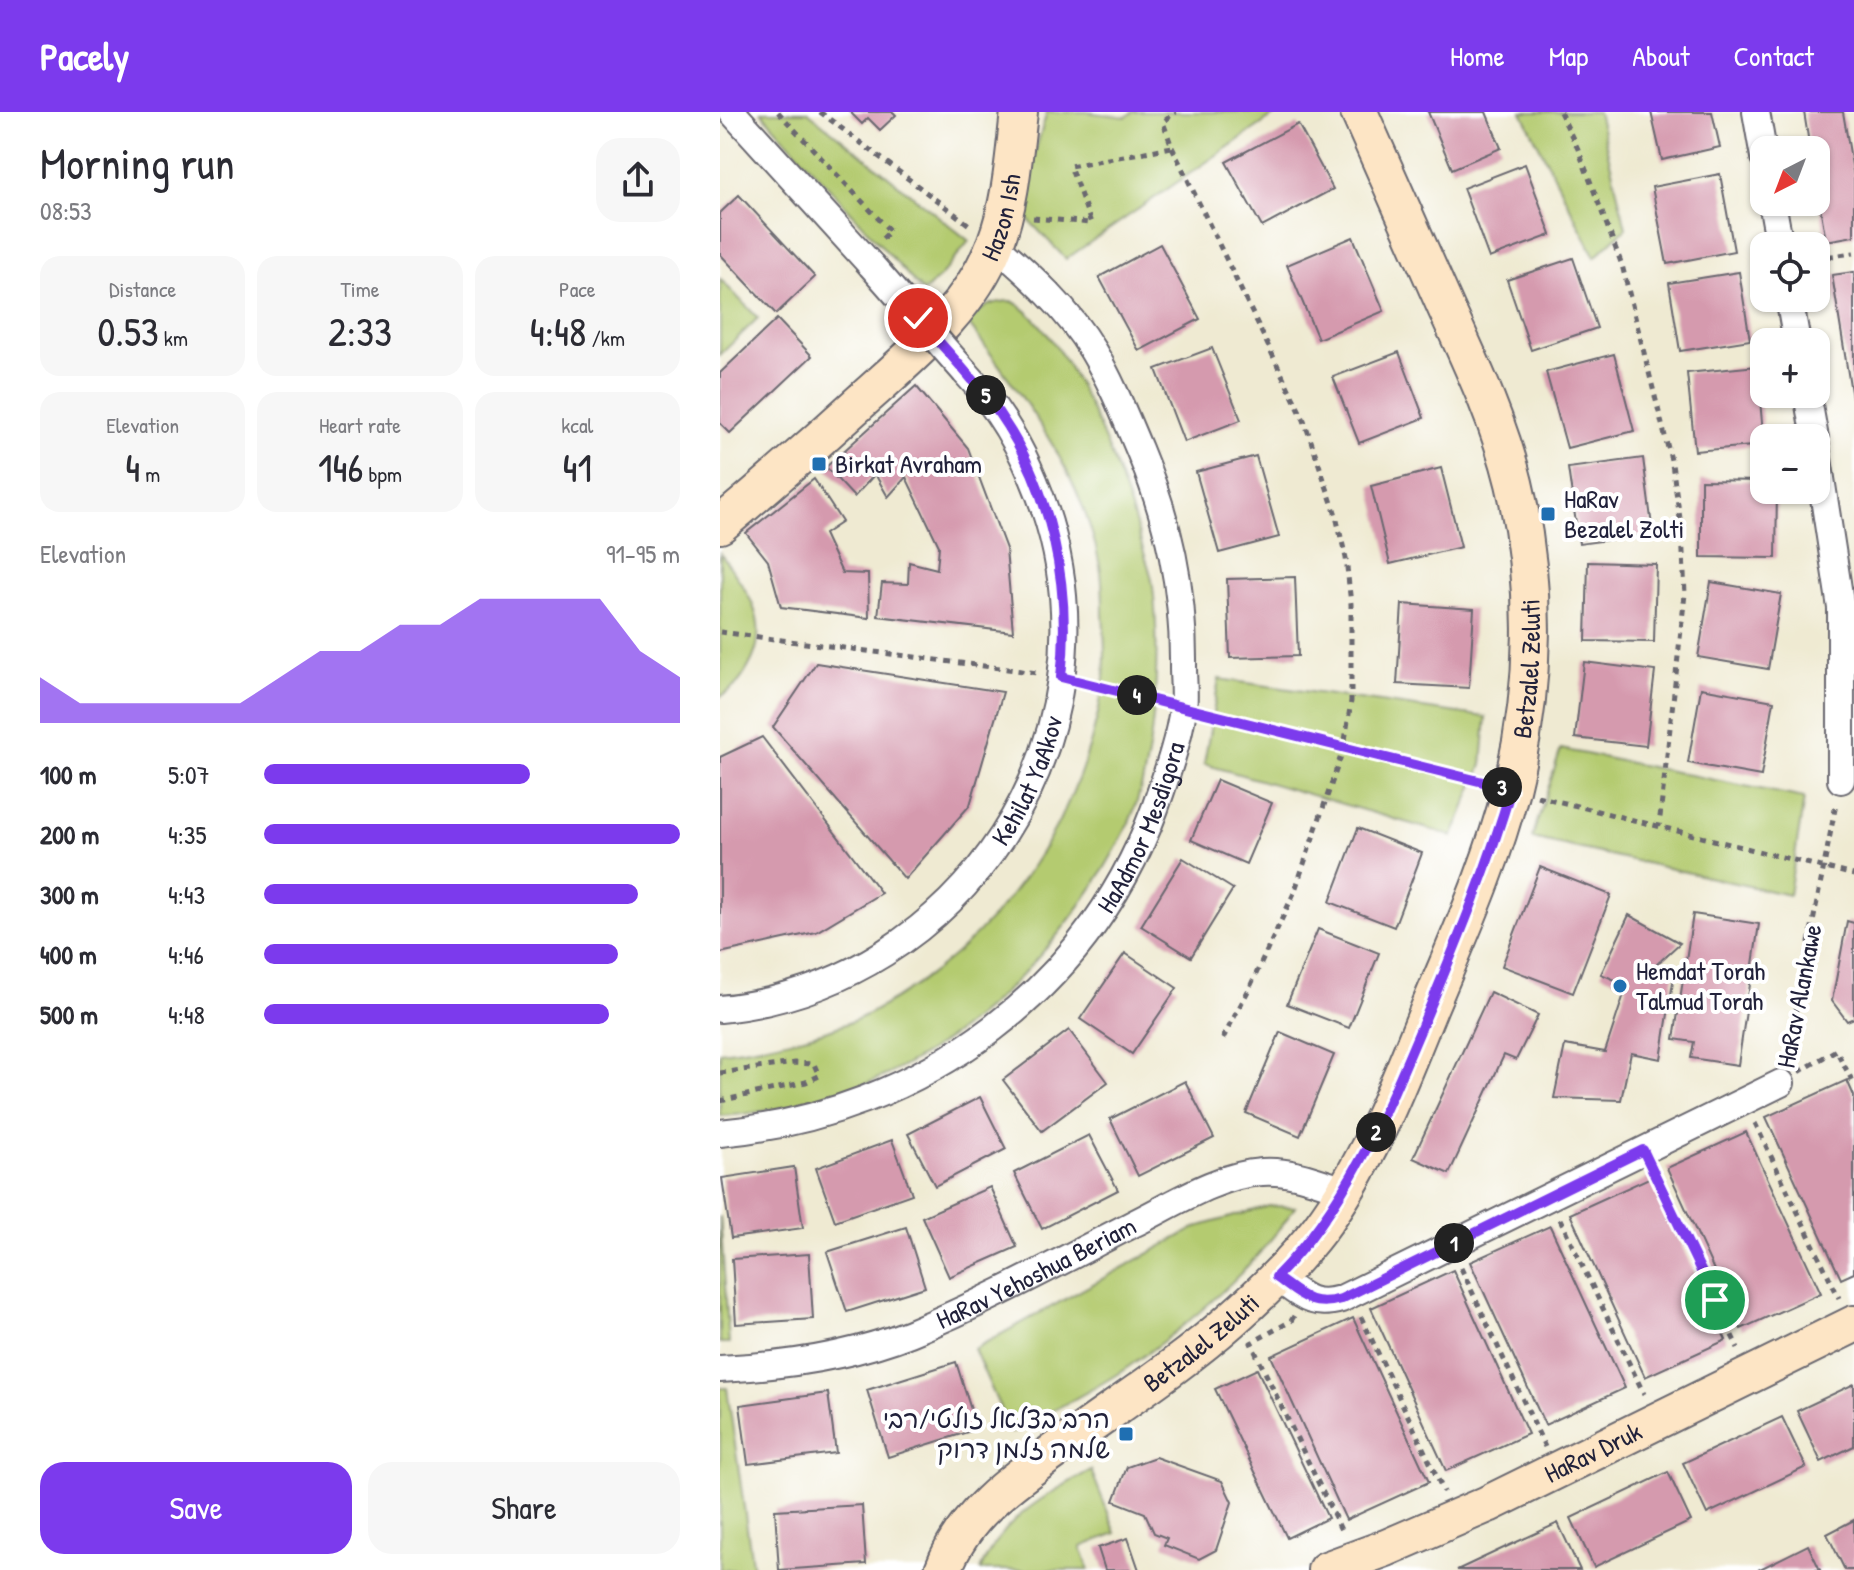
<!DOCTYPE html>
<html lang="en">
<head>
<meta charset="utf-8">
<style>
  body { margin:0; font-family:"Patrick Hand","Playpen Sans Hebrew",sans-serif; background:#f7f7f7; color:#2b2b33; height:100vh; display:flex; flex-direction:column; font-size:30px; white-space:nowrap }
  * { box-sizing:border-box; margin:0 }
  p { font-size:26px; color:#7c7c81 }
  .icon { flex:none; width:44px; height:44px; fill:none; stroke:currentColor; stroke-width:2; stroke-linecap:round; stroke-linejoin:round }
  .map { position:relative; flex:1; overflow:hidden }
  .sheet { display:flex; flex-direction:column; background:#fff; width:720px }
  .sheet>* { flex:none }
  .needle { width:52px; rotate:222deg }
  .controls { position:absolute; left:1030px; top:24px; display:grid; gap:16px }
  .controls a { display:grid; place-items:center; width:80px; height:80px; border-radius:16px; background:#fff; box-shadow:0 2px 6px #0004; font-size:40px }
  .pin { position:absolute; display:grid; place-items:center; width:68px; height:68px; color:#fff; margin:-34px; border:4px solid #fff; border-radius:50%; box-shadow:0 2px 8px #0007 }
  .km { position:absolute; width:40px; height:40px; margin:-20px; border-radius:50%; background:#222; color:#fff; font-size:22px; line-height:40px; text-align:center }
  .round { display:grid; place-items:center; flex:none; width:84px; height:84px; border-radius:24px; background:#f7f7f7 }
  .overview { display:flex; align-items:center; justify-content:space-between; height:136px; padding:0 40px }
  h1 { font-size:44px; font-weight:600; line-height:60px }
  .stats { display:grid; grid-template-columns:repeat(3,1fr); gap:12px; height:136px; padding:8px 40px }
  .stats div { display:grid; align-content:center; border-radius:20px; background:#f7f7f7; text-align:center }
  .stats b { font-size:40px; font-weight:600 }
  .stats small { font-size:22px; font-weight:400 }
  .stats p { font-size:22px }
  .chart { height:224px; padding:16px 40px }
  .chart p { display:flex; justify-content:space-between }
  .chart svg { width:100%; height:144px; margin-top:8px; fill:#7c3aed; opacity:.7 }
  .primary-button { display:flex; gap:16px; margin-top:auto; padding:16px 40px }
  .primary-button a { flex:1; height:92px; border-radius:24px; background:#7c3aed; color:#fff; font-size:32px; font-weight:600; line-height:92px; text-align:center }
  .primary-button a+a { background:#f7f7f7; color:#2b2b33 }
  ul { padding:0 40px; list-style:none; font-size:26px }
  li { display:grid; grid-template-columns:128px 96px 1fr; align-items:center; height:60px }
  li i { height:20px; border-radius:10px; background:#7c3aed }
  header { display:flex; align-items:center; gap:48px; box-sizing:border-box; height:112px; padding:0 40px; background:#7c3aed; color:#fff }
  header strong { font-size:38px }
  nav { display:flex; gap:44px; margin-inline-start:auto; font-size:28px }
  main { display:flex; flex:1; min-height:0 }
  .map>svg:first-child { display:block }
  .green { fill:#b4cb70; stroke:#6b7656; stroke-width:2 }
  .building { fill:#d59aae }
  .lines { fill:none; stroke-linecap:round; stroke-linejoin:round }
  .street-casing { stroke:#6a6870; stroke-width:30 }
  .secondary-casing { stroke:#6a6870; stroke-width:40 }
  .path { stroke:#6a6870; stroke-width:5; stroke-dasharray:6 6; stroke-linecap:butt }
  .street { stroke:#fff; stroke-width:26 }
  .secondary { stroke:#fde5c5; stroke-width:36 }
  .street-bridge-casing { stroke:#6a6870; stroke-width:30; stroke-linecap:butt }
  .street-bridge { stroke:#fff; stroke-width:26 }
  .route-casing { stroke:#fff; stroke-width:16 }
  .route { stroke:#7c3aed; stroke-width:10 }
  .poi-dot { fill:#1f6fb2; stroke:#fff; stroke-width:3 }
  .labels { text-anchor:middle; stroke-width:8; stroke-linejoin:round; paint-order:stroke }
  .street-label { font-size:26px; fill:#22223b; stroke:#fff }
  .poi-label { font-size:26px; fill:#22223b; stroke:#fff; text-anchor:start }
</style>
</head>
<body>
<header>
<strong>Pacely</strong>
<nav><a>Home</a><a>Map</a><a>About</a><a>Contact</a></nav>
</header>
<main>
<section class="sheet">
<div class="overview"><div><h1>Morning run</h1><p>08:53</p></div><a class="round"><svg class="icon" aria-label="share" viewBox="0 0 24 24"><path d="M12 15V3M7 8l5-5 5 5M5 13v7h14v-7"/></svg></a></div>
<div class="stats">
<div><p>Distance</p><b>0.53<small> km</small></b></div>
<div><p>Time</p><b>2:33</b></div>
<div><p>Pace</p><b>4:48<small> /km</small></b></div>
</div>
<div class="stats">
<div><p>Elevation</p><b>4<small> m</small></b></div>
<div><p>Heart rate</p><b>146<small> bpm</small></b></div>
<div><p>kcal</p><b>41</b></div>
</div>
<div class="chart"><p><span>Elevation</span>91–95 m</p>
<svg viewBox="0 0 160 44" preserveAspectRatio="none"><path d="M0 44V30L10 38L20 38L30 38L40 38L50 38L60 30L70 22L80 22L90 14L100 14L110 6L120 6L130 6L140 6L150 22L160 30V44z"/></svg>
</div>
<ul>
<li><b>100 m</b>5:07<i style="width:64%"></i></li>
<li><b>200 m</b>4:35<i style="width:100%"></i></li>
<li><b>300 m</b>4:43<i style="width:90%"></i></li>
<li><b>400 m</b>4:46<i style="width:85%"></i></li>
<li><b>500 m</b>4:48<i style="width:83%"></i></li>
</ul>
<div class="primary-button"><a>Save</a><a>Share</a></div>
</section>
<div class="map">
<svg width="1134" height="1458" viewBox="0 0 1134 1458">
  <rect width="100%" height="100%" fill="#fff"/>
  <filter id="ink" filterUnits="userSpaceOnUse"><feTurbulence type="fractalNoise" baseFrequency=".0125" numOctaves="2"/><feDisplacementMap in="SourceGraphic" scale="16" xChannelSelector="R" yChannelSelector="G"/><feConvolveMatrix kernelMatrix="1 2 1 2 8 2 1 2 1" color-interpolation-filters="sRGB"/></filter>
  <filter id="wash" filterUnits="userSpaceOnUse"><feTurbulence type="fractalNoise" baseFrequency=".006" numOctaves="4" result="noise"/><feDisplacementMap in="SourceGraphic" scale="32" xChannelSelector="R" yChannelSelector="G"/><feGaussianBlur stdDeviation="1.8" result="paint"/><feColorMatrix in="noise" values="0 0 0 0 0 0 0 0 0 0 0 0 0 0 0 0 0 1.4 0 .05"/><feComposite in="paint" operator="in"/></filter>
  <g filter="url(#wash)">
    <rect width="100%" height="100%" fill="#efead2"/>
    <g class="green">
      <polygon points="41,0 88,0 249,129 220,165 203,180"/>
      <polygon points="327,0 366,0 406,5 413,0 559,0 346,147 298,97"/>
      <polygon points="802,0 878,0 906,116 875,145"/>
      <polygon points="0,167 38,206 0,243"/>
      <path d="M292,189C333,211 371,294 389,338C402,370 413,401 422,434C426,448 432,462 433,475C441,543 436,657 405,719C355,818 265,917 164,964C116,986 52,1001 0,1004V940C45,935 112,922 152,900C274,834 361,713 383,575C386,552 385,526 383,503C383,487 383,470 380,454C363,361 303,286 248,211C264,194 268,190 292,189Z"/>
      <path d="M0,441C25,476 54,510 29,554C21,569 15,576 0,585Z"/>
      <polygon points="499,567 766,605 762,653 733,724 484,652"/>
      <polygon points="841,637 1084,686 1069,783 812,726"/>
      <path d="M549,1094L575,1095C532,1159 472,1210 408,1255C372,1280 330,1299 291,1321L254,1237L477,1115Z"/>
      <polygon points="0,1104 9,1231 0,1231"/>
      <polygon points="0,1276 7,1276 33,1458 0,1458"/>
      <path d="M371,1358L396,1421L361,1435L369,1458H260C285,1404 321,1386 371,1358Z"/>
    </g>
    <g id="blocks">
      <g class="building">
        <polygon points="130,0 173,0 176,3 160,18 148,6 142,12"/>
        <polygon points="708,0 766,0 781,36 732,57"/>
        <polygon points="931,0 992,0 1000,35 942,48"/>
        <polygon points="1084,0 1123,0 1134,65 1134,124 1106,129 1096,71 1096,38 1090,38"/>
        <polygon points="578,12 613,77 542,115 506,50"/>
        <polygon points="805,52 831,123 769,146 743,76"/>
        <polygon points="1000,62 1014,139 947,152 932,75"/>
        <polygon points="19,83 95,165 56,202 0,142 0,101"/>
        <polygon points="633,125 664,199 598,227 567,153"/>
        <polygon points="440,132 480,207 419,239 379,165"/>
        <polygon points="853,146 877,216 811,238 787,168"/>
        <polygon points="1019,160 1030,228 960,239 949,171"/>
        <polygon points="1134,160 1134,286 1132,286 1112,163"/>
        <polygon points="57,207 92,244 10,321 0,311 0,261"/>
        <polygon points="492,236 521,308 464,330 436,257"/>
        <polygon points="679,240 704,306 639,331 613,265"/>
        <polygon points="894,242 914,319 847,336 826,260"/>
        <polygon points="1037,254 1044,333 975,339 967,261"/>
        <polygon points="196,274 248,336 286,437 293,520 158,504 162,471 188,472 189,450 217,457 219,434 186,365 168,385 155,362 134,385 106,355"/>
        <polygon points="536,344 559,425 499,441 476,360"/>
        <polygon points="923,346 933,422 859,432 848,356"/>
        <polygon points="721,356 741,435 670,452 651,374"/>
        <polygon points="94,367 122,410 104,422 122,461 148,462 149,506 61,495 48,449 26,421"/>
        <polygon points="981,368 1044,369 1044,378 1057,378 1056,446 981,445"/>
        <polygon points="868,450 936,452 934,530 866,529"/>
        <polygon points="575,465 578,544 510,546 507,467"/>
        <polygon points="991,470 1061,482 1048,557 978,545"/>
        <polygon points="682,492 754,497 749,576 677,572"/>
        <polygon points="864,550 935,559 926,634 855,626"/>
        <polygon points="96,551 283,580 250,693 185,767 53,615"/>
        <polygon points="981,576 1054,589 1041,664 968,651"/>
        <polygon points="42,625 161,781 96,820 0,841 0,645"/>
        <polygon points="497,668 552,691 526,752 471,728"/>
        <polygon points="638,716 702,741 674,815 610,790"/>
        <polygon points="463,746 513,777 471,845 421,814"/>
        <polygon points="820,755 891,783 853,881 782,854"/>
        <polygon points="973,802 1039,812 1018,953 971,946 974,930 954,927"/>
        <polygon points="909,803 960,831 936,853 955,857 941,947 911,941 901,988 834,986 845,933 885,940 907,873 881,862"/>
        <polygon points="1127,809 1134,811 1134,906 1127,909 1112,889"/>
        <polygon points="598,817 659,841 629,916 567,892"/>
        <polygon points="405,841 457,876 412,942 360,907"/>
        <polygon points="770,880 818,903 796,948 784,943 729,1062 693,1046"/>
        <polygon points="349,918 388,970 322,1019 283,968"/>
        <polygon points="560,920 614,943 580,1024 526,1001"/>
        <polygon points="1127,968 1134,984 1134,1161 1121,1167 1046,1005"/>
        <polygon points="465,969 494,1026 418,1064 390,1007"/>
        <polygon points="260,985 286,1037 215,1074 188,1022"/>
        <polygon points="1026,1020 1101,1181 1021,1217 947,1056"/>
        <polygon points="369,1023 398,1078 322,1117 294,1061"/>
        <polygon points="172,1028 192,1082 115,1109 96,1056"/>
        <polygon points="74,1055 83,1116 11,1126 2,1066"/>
        <polygon points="931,1065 1006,1228 925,1265 850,1102"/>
        <polygon points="270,1075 297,1135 229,1165 202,1105"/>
        <polygon points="830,1114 905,1276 825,1313 750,1150"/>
        <polygon points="186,1115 205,1175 127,1200 107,1140"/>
        <polygon points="89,1142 93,1207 16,1212 12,1147"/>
        <polygon points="733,1158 808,1322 726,1359 651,1196"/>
        <polygon points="633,1206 709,1370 626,1408 551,1244"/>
        <polygon points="236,1250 257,1317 168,1345 147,1278"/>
        <polygon points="537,1257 608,1406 567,1426 495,1277"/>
        <polygon points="1134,1272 1134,1334 1101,1350 1077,1299"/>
        <polygon points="108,1281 116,1341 28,1352 20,1293"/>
        <polygon points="1062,1305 1086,1355 987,1402 963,1351"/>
        <polygon points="435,1345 502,1369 512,1390 496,1438 479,1447 444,1433 447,1426 434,1421 425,1401 394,1389 407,1355"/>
        <polygon points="948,1360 971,1409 874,1455 851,1406"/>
        <polygon points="142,1393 146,1452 59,1458 55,1398"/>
        <polygon points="1134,1408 1134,1458 1125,1458 1107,1422"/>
        <polygon points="838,1411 860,1458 737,1458 788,1434"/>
        <polygon points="408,1426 419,1458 385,1458 378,1436"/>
        <polygon points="1088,1433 1100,1458 1038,1458"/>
      </g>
    </g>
  </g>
  <g filter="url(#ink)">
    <use href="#blocks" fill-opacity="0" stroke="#6a6870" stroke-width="2"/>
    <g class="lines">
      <g class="street-casing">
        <g id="street">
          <polyline points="12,0 151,153"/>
          <polyline points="1036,0 1044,45"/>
          <polyline points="1052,90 1060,134"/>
          <polyline points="1069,186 1077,230"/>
          <polyline points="1087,282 1095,326"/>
          <polyline points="1096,334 1121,496 1121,668"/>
          <path id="s1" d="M0,897C243,873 403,626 324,395C307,345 281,298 245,260"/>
          <path id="s2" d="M0,1021C203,1002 377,875 441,679C450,652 459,625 463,597C465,584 463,568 463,555C464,477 449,409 419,337C405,304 391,269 373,239C348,197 311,164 275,133"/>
          <path d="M556,1165C580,1182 590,1196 621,1187L1061,971"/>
          <path id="s3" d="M0,1257C64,1254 129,1245 190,1221C266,1190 339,1150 413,1112C452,1093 497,1063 542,1060C570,1058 597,1069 624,1078"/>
        </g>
      </g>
      <g class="secondary-casing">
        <g id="secondary">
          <path id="s4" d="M0,413C50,371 99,328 147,284C196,240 251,195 275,132C291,91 294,43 299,0"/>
          <path id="s5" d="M223,1458C245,1399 297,1366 346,1331C401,1291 460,1253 511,1208C543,1180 575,1149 600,1116C650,1049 679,970 710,894C740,822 772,752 791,677C816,577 818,471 794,371C779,310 752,253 726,196C697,130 668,65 639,0"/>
          <path id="s6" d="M606,1458L666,1436L768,1392L1134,1212"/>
        </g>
      </g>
      <g class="path">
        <polyline points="58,0 170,119 161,128"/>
        <polyline points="100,0 252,115"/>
        <polyline points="840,0 858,37 902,153 952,352 962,420 965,482 939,714"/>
        <polyline points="452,35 584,308 615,400 626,446 631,492 631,589 624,635 574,781 529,877 500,932"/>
        <polyline points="313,106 371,111 350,54 452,35 443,10 456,0"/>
        <polyline points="1096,146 1134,141"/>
        <polyline points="0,520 318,561"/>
        <polyline points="363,570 442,590"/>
        <polyline points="487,601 764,671"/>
        <polyline points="817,684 1134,763"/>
        <polyline points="1066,949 1116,692"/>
        <polyline points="1079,960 1116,938 1134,972"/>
        <polyline points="0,961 74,951 94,952 99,964 86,970 0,989"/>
        <polyline points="1035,1011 1119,1186"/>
        <polyline points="934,1061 1018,1236"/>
        <polyline points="840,1107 924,1282"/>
        <polyline points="741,1156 825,1335"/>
        <polyline points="574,1204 571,1209 531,1231 622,1420"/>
        <polyline points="641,1205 724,1380"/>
      </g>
      <use href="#street" class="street"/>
      <use href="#secondary" class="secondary"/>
      <g class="street-bridge-casing">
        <polyline id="street-bridge" points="151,153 245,260"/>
      </g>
      <use href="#street-bridge" class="street-bridge"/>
    </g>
  </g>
  <g class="lines" filter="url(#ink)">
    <g class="route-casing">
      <path id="route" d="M198,206C225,237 254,267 278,300C331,376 352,474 341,565L791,677C769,752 740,823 710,895C669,992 631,1089 556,1165C580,1182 590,1196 621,1187L923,1038L995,1188"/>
    </g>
    <use href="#route" class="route"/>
  </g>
  <g class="poi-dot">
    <rect x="91" y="344" width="16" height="16" rx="4"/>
    <rect x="820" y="394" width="16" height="16" rx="4"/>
    <circle cx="900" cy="874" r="8"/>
    <rect x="398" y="1314" width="16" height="16" rx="4"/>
  </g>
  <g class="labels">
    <g class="street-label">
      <text dy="9" stroke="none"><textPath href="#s4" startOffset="424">Hazon Ish</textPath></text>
      <text dy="9" stroke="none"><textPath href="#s5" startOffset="1116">Betzalel Zeluti</textPath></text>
      <text dy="9" stroke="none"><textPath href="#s1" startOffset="404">Kehilat YaAkov</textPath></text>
      <text dy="9" stroke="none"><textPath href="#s2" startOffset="550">HaAdmor Mesdigora</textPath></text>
      <text transform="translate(1079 884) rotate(-79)" y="9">HaRav Alankawe</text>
      <text dy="9" stroke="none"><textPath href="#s3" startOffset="334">HaRav Yehoshua Beriam</textPath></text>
      <text dy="9" stroke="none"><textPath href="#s5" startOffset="348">Betzalel Zeluti</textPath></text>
      <text dy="9" stroke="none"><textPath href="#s6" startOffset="292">HaRav Druk</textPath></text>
    </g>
    <g class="poi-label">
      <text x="115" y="361">Birkat Avraham</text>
      <text x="844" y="396">HaRav<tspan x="844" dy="30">Bezalel Zolti</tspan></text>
      <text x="916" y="868">Hemdat Torah<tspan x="916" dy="30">Talmud Torah</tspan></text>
      <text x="390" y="1316" text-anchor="end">הרב בצלאל זולטי/רבי<tspan x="390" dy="30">שלמה זלמן דרוק</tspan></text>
    </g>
  </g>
</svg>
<div class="controls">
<a><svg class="needle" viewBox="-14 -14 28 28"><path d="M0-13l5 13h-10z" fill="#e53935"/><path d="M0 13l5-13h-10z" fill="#7c7c81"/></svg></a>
<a><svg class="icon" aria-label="locate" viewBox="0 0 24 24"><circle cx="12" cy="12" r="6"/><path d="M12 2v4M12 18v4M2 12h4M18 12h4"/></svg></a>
<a>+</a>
<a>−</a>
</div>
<div class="pin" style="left:995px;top:1188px;background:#1e9e55"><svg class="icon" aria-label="arrive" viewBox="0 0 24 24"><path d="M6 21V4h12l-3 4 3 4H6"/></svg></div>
<div class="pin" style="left:198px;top:206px;background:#d93025"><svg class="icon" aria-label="check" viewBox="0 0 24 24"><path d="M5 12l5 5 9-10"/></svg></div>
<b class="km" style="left:734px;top:1131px">1</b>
<b class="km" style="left:656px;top:1020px">2</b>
<b class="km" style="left:782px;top:675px">3</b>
<b class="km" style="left:417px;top:583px">4</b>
<b class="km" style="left:266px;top:283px">5</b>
</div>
</main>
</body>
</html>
